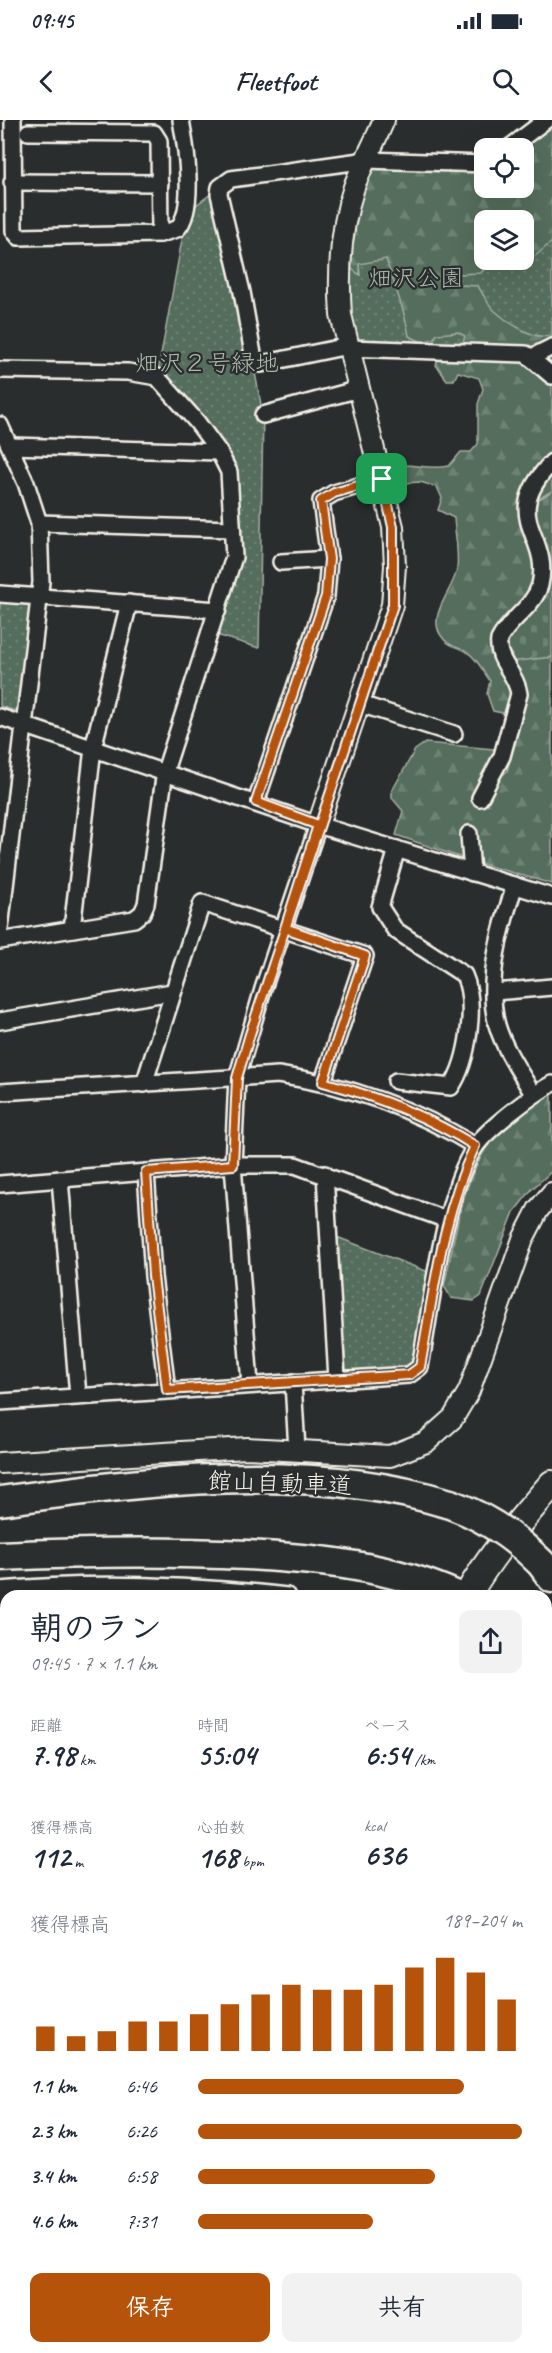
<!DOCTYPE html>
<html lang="ja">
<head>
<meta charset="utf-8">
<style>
  body { margin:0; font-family:Caveat,"Klee One",sans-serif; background:#f2f2f3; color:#1f2937; height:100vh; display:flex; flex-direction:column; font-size:22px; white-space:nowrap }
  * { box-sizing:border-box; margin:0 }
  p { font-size:20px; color:#747a83 }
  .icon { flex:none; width:33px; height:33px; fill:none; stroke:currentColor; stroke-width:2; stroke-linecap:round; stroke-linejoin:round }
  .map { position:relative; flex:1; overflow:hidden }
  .sheet { position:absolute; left:0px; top:1470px; width:552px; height:764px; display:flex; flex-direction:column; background:#fff; border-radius:18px 18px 0 0; box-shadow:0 6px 24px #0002 }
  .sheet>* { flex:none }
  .fabs { position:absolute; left:474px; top:18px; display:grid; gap:12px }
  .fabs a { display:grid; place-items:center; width:60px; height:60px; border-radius:12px; background:#fff; box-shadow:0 6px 24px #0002; font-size:30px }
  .pin { position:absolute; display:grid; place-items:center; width:51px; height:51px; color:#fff; margin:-26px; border-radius:12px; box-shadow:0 3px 9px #0006 }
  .round { display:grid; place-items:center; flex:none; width:63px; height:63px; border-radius:12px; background:#f2f2f3 }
  .summary { display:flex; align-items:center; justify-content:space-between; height:102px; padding:0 30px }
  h1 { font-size:33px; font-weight:800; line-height:45px }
  .figures { display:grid; grid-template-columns:repeat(3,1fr); gap:9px; height:102px; padding:6px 30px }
  .figures div { display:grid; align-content:center }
  .figures b { font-size:30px; font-weight:800 }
  .figures small { font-size:16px; font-weight:400 }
  .figures p { font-size:16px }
  .chart { height:168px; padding:12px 30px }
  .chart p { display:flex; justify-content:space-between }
  .chart svg { width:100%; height:108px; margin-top:6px; stroke:#b45309; stroke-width:6 }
  .button { display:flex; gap:12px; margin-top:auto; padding:12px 30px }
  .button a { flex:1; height:69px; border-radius:12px; background:#b45309; color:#fff; font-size:24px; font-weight:800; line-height:69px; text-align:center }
  .button a+a { background:#f2f2f3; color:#1f2937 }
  ul { padding:0 30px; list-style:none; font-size:20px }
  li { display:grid; grid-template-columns:96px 72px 1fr; align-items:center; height:45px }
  li i { height:15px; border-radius:8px; background:#b45309 }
  .status { display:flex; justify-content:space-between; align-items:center; height:42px; padding:0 30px; background:#fff; direction:ltr }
  .status svg { height:16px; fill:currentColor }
  header { display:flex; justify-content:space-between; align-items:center; height:78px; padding:0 30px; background:#fff; font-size:27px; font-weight:800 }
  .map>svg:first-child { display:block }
  .green { fill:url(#green-dots); stroke:#a4afa2; stroke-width:1.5; fill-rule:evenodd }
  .forest { fill:url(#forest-firs); stroke:#a4afa2; stroke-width:1.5 }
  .cemetery { fill:url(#cemetery-stones); stroke:#a4afa2; stroke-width:1.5 }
  .water { fill:url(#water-waves); stroke:#8d9e9b; stroke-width:1.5 }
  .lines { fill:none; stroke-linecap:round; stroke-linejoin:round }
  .minor-casing { stroke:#f4f1e8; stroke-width:20 }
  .tertiary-casing { stroke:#f4f1e8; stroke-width:24 }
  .primary-casing { stroke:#f4f1e8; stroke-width:30 }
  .trunk-casing { stroke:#f4f1e8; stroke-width:30 }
  .motorway-casing { stroke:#f4f1e8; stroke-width:33 }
  .minor { stroke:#2a2d2e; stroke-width:15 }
  .tertiary { stroke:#2a2d2e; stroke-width:20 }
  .primary { stroke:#2a2d2e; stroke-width:26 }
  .trunk { stroke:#2a2d2e; stroke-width:26 }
  .motorway { stroke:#2a2d2e; stroke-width:28 }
  .motorway-bridge-casing { stroke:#f4f1e8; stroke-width:33; stroke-linecap:butt }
  .motorway-bridge { stroke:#2a2d2e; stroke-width:28 }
  .route-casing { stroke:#fff; stroke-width:12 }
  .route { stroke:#b45309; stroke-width:8 }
  .labels { text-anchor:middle; stroke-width:4.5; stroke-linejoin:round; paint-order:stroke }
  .park-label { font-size:24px; fill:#acb6a9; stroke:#2a2d2e }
  .street-label { font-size:24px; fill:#f4f1e8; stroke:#2a2d2e }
</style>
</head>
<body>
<div class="status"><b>09:45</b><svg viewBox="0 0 49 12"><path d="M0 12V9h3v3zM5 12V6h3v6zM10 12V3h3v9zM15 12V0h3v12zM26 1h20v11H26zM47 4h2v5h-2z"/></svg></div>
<header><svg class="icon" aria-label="back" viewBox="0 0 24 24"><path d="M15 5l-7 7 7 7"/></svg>Fleetfoot<svg class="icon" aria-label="search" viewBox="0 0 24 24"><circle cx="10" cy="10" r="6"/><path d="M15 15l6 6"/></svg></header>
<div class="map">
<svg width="552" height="2233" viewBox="0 0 552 2233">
  <defs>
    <pattern id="green-dots" width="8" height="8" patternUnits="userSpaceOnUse" patternTransform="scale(1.5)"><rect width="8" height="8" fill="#546d5b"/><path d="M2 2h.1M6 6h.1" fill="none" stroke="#6d8273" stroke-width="1.8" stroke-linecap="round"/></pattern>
    <pattern id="forest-firs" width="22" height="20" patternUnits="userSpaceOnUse" patternTransform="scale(1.5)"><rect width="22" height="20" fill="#546d5b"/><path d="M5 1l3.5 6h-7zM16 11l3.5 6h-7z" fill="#6d8273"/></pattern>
    <pattern id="cemetery-stones" width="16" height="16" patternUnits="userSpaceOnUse" patternTransform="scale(1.5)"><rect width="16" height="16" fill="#546d5b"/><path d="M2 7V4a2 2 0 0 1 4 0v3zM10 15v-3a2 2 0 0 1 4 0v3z" fill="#6d8273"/></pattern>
    <pattern id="water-waves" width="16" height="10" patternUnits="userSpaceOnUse" patternTransform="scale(1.5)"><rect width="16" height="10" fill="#486668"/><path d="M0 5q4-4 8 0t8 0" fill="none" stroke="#637c7e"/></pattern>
  </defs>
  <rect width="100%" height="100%" fill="#2a2d2e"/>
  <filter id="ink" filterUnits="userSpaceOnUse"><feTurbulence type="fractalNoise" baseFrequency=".0167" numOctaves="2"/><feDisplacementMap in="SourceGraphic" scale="12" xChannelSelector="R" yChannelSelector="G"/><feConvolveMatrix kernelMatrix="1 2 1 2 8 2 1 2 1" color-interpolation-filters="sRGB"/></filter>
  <g filter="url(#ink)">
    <g class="green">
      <path d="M552,0V239L348,228L343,119L367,40L484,68H524V28ZM484,100H524V140H484Z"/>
      <polygon points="220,67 263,295 259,528 210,513 234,437 219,332 157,257 187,92"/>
      <polygon points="0,480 31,482 25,594 0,586"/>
      <polygon points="334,1116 431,1153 411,1245 407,1250 357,1254 346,1249"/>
    </g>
    <g class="forest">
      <path d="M552,1V122C539,131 533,144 515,140H524V100H484V140H502L487,146L481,153L460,154L451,160L457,165L478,166C483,174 488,185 495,191C507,202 536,222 552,215V371L538,379L549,538L552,537V764L465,739L396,715L403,691L392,678V671L415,630L425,623L494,629L499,635L492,665L507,651L522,597L493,591L487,574L490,561C483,551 477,538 467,532C456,526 447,526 440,514C428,494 454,469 457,449C459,433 455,414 454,398L438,390L442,378L437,367L420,362L405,363L392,349V346C410,342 430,351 449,346L461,332H471L478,324V284L483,269L479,258L458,252L454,260H447L436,245L438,238L462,225L465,216L458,212L438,214L433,219L422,222L409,216C405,190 394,165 386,139L359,144L360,155L352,149C350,124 356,66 375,48L451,38C466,33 472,37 484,47V68H524V28H515Z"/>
      <path d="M552,971V1051L532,1069L514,1092L481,1176L474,1181L451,1178L444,1166C456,1116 460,1063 491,1021C507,1000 531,986 552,971Z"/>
      <path d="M6,1962V2204C0,2133 0,2053 0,1980Z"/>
      <polygon points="10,2228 126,2228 126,2233 11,2233"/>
    </g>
    <path class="cemetery" d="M552,371V537L510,542C498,512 521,496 539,474L530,385Z"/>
    <g class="water">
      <polygon points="552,1794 552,1881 546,1893 546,1806"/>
      <polygon points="360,2228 409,2228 407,2233 358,2233"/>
    </g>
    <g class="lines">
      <g class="minor-casing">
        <g id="minor">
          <path d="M13,0L14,111L19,117L160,114L177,109C196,90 186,26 181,0"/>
          <polyline points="28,12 154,13 159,21 160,114"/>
          <polyline points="509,28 546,0"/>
          <polyline points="12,62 160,63"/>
          <polyline points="348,226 261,244 256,242 253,234 242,172 219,74 220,67 231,59 367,40 484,44"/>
          <polyline points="348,228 526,234 552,256"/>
          <polyline points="532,237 552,227"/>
          <polyline points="0,250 128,252 157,257 197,302 219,332 229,352 234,437 165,651 146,784 142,793 134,799 0,821"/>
          <polyline points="263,295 359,269"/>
          <polyline points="0,305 26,363 39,403 41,462 0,809"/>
          <polyline points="11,326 219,332"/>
          <polyline points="39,403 232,409"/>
          <polyline points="281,442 329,439"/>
          <polyline points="0,474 218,490"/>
          <polyline points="360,584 454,614"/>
          <polyline points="0,597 318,705 552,777"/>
          <path d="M480,678L502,636L519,574C517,554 496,541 499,520C509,499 533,488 540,465C552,413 497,400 552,342"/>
          <polyline points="256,682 326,476 329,439 321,381 334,373 382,359"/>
          <polyline points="469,714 472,753"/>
          <path d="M515,765C501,807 485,860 497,905C504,929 520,952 533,974"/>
          <polyline points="72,809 93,628 129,483"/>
          <polyline points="495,872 552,867"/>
          <polyline points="0,901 172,872"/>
          <path d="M396,961L451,967C468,942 477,884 464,855L395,810L380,787L397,729"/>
          <polyline points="144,964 202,783 365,836 323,961"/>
          <path d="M0,972L278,955C347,965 416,989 475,1026"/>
          <polyline points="146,1052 153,1156 167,1270"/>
          <polyline points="325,1054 337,1259"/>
          <polyline points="60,1059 78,1276"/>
          <polyline points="0,1064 233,1045 295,1045 447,1100"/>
          <polyline points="293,1262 297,1330"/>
          <polyline points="250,1264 233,1045 237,958 263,869 318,705"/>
          <path d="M0,1282L409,1255L420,1247C431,1188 443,1075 475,1027C486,1010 533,974 552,964"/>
          <path d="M0,1470C96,1461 191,1465 287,1476"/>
          <polyline points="2,1470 6,1553"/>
          <polyline points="0,1920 6,1919"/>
          <polyline points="240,2233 242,2228"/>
          <polyline points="351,2233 353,2228"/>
        </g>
      </g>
      <g class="tertiary-casing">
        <g id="tertiary">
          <path d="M318,705L392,485L395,446L393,407L341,195C338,152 340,109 354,67C362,45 375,22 384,0"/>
          <polyline points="0,1343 247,1328 390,1336 426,1322 453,1298 469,1271 523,1119 538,1090 552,1073"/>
        </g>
      </g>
      <g class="primary-casing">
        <g id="primary">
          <path d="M467,1476C490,1435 522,1399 552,1364"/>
          <polyline points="175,2233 177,2228"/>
        </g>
      </g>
      <g class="trunk-casing">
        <g id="trunk">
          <polyline points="546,1962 552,1949"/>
          <polyline points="546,2140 552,2125"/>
          <polyline points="434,2233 436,2228"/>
          <polyline points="510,2233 512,2228"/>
        </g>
      </g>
      <g class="motorway-casing">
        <g id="motorway">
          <path d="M0,1381C146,1361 306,1340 450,1384"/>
          <path d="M0,1436C82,1432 165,1431 247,1435C319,1439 391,1446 457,1476"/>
          <polyline points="541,1443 552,1458"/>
          <polyline points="546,1517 552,1520"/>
        </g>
      </g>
      <use href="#minor" class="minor"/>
      <use href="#tertiary" class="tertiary"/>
      <use href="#primary" class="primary"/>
      <use href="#trunk" class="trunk"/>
      <use href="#motorway" class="motorway"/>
      <g class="motorway-bridge-casing">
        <path id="motorway-bridge" d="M450,1384C486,1397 514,1416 541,1443"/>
      </g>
      <use href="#motorway-bridge" class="motorway-bridge"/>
    </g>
  </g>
  <g class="lines" filter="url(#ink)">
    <g class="route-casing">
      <path id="route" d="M382,359L393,407V485L250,914L237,958L233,1045L146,1052L153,1156L167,1270L409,1255L420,1247C434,1172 442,1095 475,1026C429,997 375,976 323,962L365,836L285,808L318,705L256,682L326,476L329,439L321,381L334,373L382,359"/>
    </g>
    <use href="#route" class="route"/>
  </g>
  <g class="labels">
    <g class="park-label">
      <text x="416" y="166">畑沢公園</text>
      <text x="207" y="251">畑沢２号緑地</text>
    </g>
    <g class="street-label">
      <text transform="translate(280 1363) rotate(2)" y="8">館山自動車道</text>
    </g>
  </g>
</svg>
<div class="fabs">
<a><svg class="icon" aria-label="locate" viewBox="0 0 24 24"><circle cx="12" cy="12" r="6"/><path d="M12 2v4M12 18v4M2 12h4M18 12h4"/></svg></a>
<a><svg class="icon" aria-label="layers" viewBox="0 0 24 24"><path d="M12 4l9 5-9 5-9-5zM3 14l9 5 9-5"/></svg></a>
</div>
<div class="pin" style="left:382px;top:359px;background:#1e9e55"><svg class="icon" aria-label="arrive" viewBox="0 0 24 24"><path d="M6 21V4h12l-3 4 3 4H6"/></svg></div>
<section class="sheet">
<div class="summary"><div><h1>朝のラン</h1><p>09:45 · 7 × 1.1 km</p></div><a class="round"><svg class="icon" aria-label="share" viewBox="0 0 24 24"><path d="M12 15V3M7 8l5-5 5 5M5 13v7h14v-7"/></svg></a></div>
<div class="figures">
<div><p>距離</p><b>7.98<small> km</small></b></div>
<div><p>時間</p><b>55:04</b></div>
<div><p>ペース</p><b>6:54<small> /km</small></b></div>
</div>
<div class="figures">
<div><p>獲得標高</p><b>112<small> m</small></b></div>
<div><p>心拍数</p><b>168<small> bpm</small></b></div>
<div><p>kcal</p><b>636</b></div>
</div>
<div class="chart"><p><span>獲得標高</span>189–204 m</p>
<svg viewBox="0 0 160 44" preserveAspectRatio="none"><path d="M5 44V34M15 44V38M25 44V36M35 44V32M45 44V32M55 44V29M65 44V25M75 44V21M85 44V17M95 44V19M105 44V19M115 44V17M125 44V10M135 44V6M145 44V12M155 44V23"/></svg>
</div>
<ul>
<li><b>1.1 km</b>6:46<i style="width:82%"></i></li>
<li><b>2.3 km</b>6:26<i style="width:100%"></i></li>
<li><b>3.4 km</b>6:58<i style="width:73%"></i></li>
<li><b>4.6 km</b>7:31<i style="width:54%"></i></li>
</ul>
<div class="button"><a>保存</a><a>共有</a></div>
</section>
</div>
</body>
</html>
